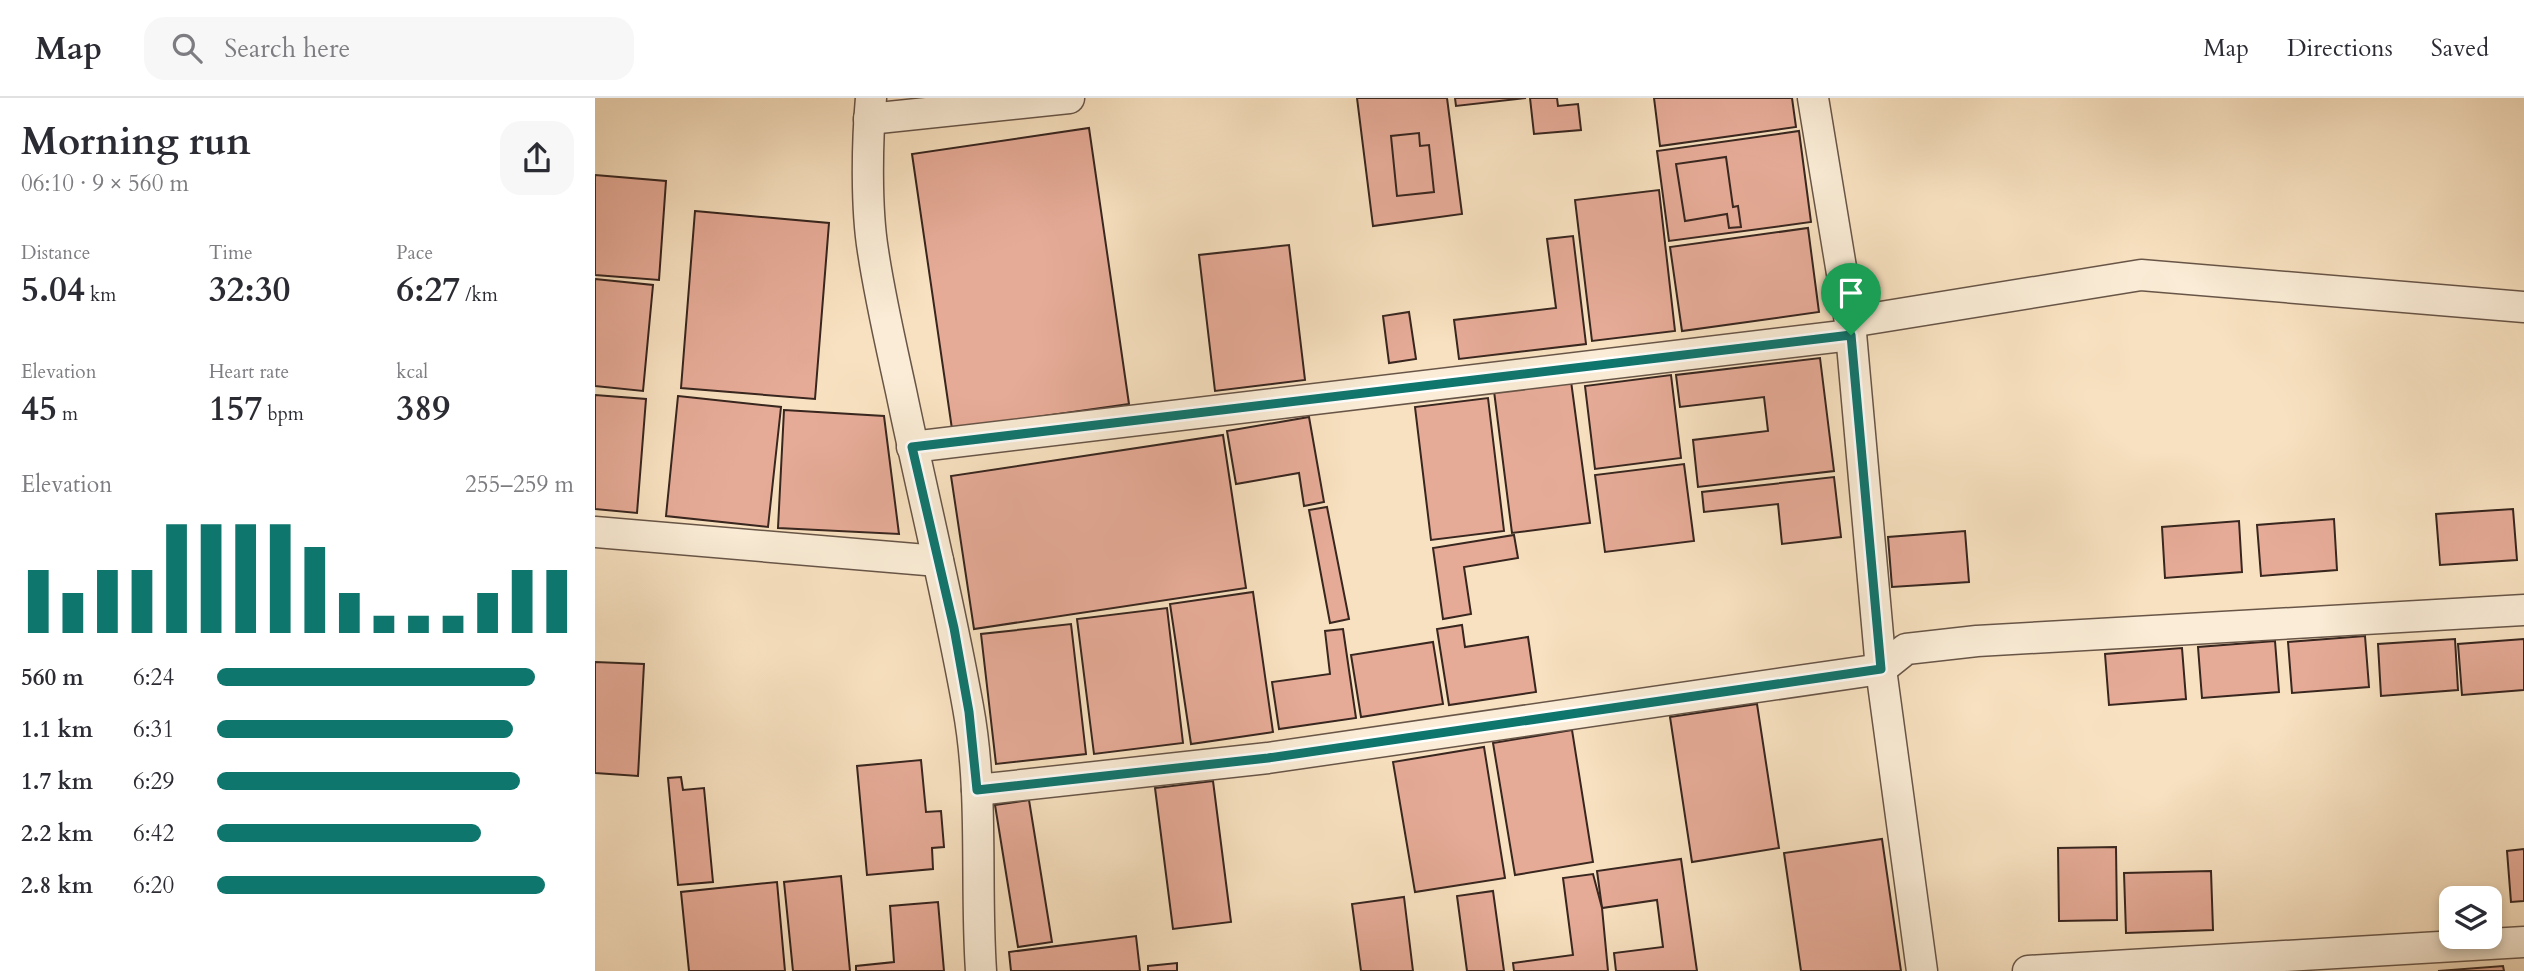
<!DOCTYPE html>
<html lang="en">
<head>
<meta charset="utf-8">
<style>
  body { margin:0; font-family:Cardo,serif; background:#f7f7f7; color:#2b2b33; height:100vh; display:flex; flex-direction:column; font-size:26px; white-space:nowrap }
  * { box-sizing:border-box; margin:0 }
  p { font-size:23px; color:#7c7c81 }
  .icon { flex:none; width:38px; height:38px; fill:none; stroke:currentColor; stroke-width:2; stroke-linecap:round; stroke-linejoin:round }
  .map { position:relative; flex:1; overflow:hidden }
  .sheet { display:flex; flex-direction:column; background:#fff; width:595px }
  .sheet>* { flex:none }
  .controls { position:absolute; left:1844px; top:788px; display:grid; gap:14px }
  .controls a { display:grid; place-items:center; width:63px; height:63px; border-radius:14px; background:#fff; box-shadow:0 4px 10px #0003; font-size:35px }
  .pin { position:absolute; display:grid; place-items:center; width:60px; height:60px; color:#fff; margin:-72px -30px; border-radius:50% 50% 50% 0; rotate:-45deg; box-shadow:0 0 7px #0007 }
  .pin .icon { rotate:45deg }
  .round { display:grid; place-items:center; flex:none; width:74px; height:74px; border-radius:21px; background:#f7f7f7 }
  .headline { display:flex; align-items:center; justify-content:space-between; height:119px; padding:0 21px }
  h1 { font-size:38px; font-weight:800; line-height:52px }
  .figures { display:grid; grid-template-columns:repeat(3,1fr); gap:10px; height:119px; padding:7px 21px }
  .figures div { display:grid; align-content:center }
  .figures b { font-size:35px; font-weight:800 }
  .figures small { font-size:19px; font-weight:400 }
  .figures p { font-size:19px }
  .chart { height:196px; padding:14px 21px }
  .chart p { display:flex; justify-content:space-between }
  .chart svg { width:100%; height:126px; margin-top:7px; stroke:#0f766e; stroke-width:6 }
  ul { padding:0 21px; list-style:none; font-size:23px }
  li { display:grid; grid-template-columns:112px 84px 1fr; align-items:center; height:52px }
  li i { height:18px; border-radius:9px; background:#0f766e }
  header { display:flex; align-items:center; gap:42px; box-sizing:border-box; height:98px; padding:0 35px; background:#fff; border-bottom:2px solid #e1e1e2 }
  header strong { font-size:33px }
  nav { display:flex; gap:38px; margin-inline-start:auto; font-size:24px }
  .search { width:490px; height:63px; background:#f7f7f7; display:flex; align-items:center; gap:18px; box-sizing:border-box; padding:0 24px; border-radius:21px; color:#7c7c81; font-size:26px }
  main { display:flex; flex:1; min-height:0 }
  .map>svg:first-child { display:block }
  .building { fill:#e6ab97; stroke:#38261f; stroke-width:2 }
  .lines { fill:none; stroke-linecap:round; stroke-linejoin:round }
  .street-casing { stroke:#685547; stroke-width:33 }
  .street { stroke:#faecd6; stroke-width:30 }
  .route-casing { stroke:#fff; stroke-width:14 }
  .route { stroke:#0f766e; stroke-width:9 }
</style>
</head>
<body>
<header>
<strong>Map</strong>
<div class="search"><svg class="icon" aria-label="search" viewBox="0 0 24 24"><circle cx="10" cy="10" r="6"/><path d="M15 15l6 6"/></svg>Search here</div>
<nav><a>Map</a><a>Directions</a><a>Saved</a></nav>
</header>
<main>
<section class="sheet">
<div class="headline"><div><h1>Morning run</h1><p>06:10 · 9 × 560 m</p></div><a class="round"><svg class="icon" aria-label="share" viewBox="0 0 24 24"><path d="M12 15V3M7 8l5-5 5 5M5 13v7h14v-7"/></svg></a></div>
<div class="figures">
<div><p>Distance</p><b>5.04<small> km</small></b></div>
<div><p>Time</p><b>32:30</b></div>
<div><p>Pace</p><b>6:27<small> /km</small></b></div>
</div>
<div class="figures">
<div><p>Elevation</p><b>45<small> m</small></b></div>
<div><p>Heart rate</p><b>157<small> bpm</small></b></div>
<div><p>kcal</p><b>389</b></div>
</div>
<div class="chart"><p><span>Elevation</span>255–259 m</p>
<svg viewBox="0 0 160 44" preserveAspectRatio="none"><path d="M5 44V22M15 44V30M25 44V22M35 44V22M45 44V6M55 44V6M65 44V6M75 44V6M85 44V14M95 44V30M105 44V38M115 44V38M125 44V38M135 44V30M145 44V22M155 44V22"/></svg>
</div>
<ul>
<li><b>560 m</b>6:24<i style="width:89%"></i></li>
<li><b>1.1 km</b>6:31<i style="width:83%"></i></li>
<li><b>1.7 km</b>6:29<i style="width:85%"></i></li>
<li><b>2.2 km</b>6:42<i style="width:74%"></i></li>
<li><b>2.8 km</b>6:20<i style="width:92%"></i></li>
</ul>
</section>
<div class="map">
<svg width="1929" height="873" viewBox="0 0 1929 873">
  <rect width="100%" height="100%" fill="#f8e1c0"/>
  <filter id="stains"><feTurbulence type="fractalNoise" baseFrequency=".00286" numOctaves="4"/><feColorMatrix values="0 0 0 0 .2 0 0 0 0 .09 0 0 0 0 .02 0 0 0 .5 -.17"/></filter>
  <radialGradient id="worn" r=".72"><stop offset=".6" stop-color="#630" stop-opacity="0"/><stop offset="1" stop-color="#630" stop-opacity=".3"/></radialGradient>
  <g class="building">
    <polygon points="762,0 852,0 867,116 778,128"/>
    <polygon points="860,0 931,0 861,8"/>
    <polygon points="935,0 962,0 963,8 983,6 986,32 939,36"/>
    <polygon points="1059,0 1197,0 1201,29 1065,48"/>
    <polygon points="494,30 534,306 357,331 317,56"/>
    <polygon points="1204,33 1216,124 1074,143 1062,53"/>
    <polygon points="824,35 825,48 834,47 839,94 802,98 796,38"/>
    <polygon points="1131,59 1138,109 1143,108 1146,129 1134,130 1132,116 1090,123 1081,66"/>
    <polygon points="0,77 71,83 64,182 0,177"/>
    <polygon points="1064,92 1080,233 997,243 980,102"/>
    <polygon points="100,113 234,125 220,301 86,290"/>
    <polygon points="1213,130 1224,214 1087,233 1075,149"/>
    <polygon points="978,138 991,246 864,261 859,222 961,210 952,141"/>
    <polygon points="694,147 710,282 620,293 604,157"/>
    <polygon points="0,181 58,187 48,293 0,288"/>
    <polygon points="814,214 821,261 794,265 788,218"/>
    <polygon points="1225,260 1239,373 1103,389 1098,342 1173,333 1169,299 1085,309 1081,277"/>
    <polygon points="1076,277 1086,360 1000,371 990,288"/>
    <polygon points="976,283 995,425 917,435 899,293"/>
    <polygon points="0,297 51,301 42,415 0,411"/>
    <polygon points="83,298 186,309 173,429 71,418"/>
    <polygon points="893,300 909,433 836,442 820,309"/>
    <polygon points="189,312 289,318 304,436 183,430"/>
    <polygon points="714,319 729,404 709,408 704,375 641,386 632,333"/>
    <polygon points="628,337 651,490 379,531 356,378"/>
    <polygon points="1089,366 1099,443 1010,454 1000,377"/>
    <polygon points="1239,379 1246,439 1187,446 1183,406 1109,414 1107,394"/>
    <polygon points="732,409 754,521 735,525 714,412"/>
    <polygon points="1918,411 1922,462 1845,467 1841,416"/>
    <polygon points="1739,421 1742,472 1666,478 1662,427"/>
    <polygon points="1644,423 1647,474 1570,480 1567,429"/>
    <polygon points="1370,433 1374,484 1297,489 1293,439"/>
    <polygon points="919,437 923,460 869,469 876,516 848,521 838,450"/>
    <polygon points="658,494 678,634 596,646 575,506"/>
    <polygon points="572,510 588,645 499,656 482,521"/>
    <polygon points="476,526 491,656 401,666 386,536"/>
    <polygon points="867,527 870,549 933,539 941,594 854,607 842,531"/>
    <polygon points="748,531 761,620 684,631 677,584 735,576 730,533"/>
    <polygon points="1770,538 1774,589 1697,595 1693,544"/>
    <polygon points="1860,541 1863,592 1786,598 1783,546"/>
    <polygon points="1929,541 1929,592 1867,597 1863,546"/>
    <polygon points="1680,543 1684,594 1607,600 1603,549"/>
    <polygon points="838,544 848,606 766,619 756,557"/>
    <polygon points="1587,550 1591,601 1514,607 1510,556"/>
    <polygon points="0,564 49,566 43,678 0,675"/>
    <polygon points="1162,606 1184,750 1097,764 1075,619"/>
    <polygon points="977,632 998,764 920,777 898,645"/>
    <polygon points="889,649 910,780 820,794 798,664"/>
    <polygon points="326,662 331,714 346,713 349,749 337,750 338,771 272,777 262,668"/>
    <polygon points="86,679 88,692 109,690 118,784 83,787 73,680"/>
    <polygon points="618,683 636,824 578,831 560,690"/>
    <polygon points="434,702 457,844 423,849 400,707"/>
    <polygon points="1287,741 1306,873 1206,873 1189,755"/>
    <polygon points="1521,749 1522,822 1464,823 1463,750"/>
    <polygon points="1929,751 1929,803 1916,804 1912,753"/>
    <polygon points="1086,761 1102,873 1021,873 1019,855 1068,849 1062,802 1007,810 1002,773"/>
    <polygon points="1616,773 1618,832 1531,835 1529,775"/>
    <polygon points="998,776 1007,810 1013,873 919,873 918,865 978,857 968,780"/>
    <polygon points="246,778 255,873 198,873 189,784"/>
    <polygon points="182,784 190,873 94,873 86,794"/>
    <polygon points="898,793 909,873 872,873 862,798"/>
    <polygon points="809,799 818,873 766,873 757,806"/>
    <polygon points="343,804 349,873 261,873 261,868 299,864 295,808"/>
    <polygon points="541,838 545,873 416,873 414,854"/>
    <polygon points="582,865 582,873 553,873 553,868"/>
    <polygon points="1908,868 1909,873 1843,873"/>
  </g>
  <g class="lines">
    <g class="street-casing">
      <g id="street">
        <path d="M276,0C272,44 271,110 278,153C285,200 296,247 306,293C328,399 354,503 373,609C389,696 380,785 386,873"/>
        <polyline points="1218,0 1255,224 1286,571 1327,873"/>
        <polyline points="274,21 474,0"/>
        <polyline points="1255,224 1546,177 1929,209"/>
        <polyline points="317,349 1256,237"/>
        <polyline points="0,434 343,463"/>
        <polyline points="382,692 673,660 1286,571 1311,551 1382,543 1929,512"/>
        <polyline points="1433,873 1929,844"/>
      </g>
    </g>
    <use href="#street" class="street"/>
  </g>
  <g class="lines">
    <g class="route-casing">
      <polygon id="route" points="1256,237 1286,571 673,660 382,692 374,614 359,530 317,349"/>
    </g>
    <use href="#route" class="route"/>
  </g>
  <rect width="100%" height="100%" filter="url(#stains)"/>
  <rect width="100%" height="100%" fill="url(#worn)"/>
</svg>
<div class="controls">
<a><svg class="icon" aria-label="layers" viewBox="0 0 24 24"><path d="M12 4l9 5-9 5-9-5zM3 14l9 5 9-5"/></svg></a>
</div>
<div class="pin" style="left:1256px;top:237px;background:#1e9e55"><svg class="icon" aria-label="arrive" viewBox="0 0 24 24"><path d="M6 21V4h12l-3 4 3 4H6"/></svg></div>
</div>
</main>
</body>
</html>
